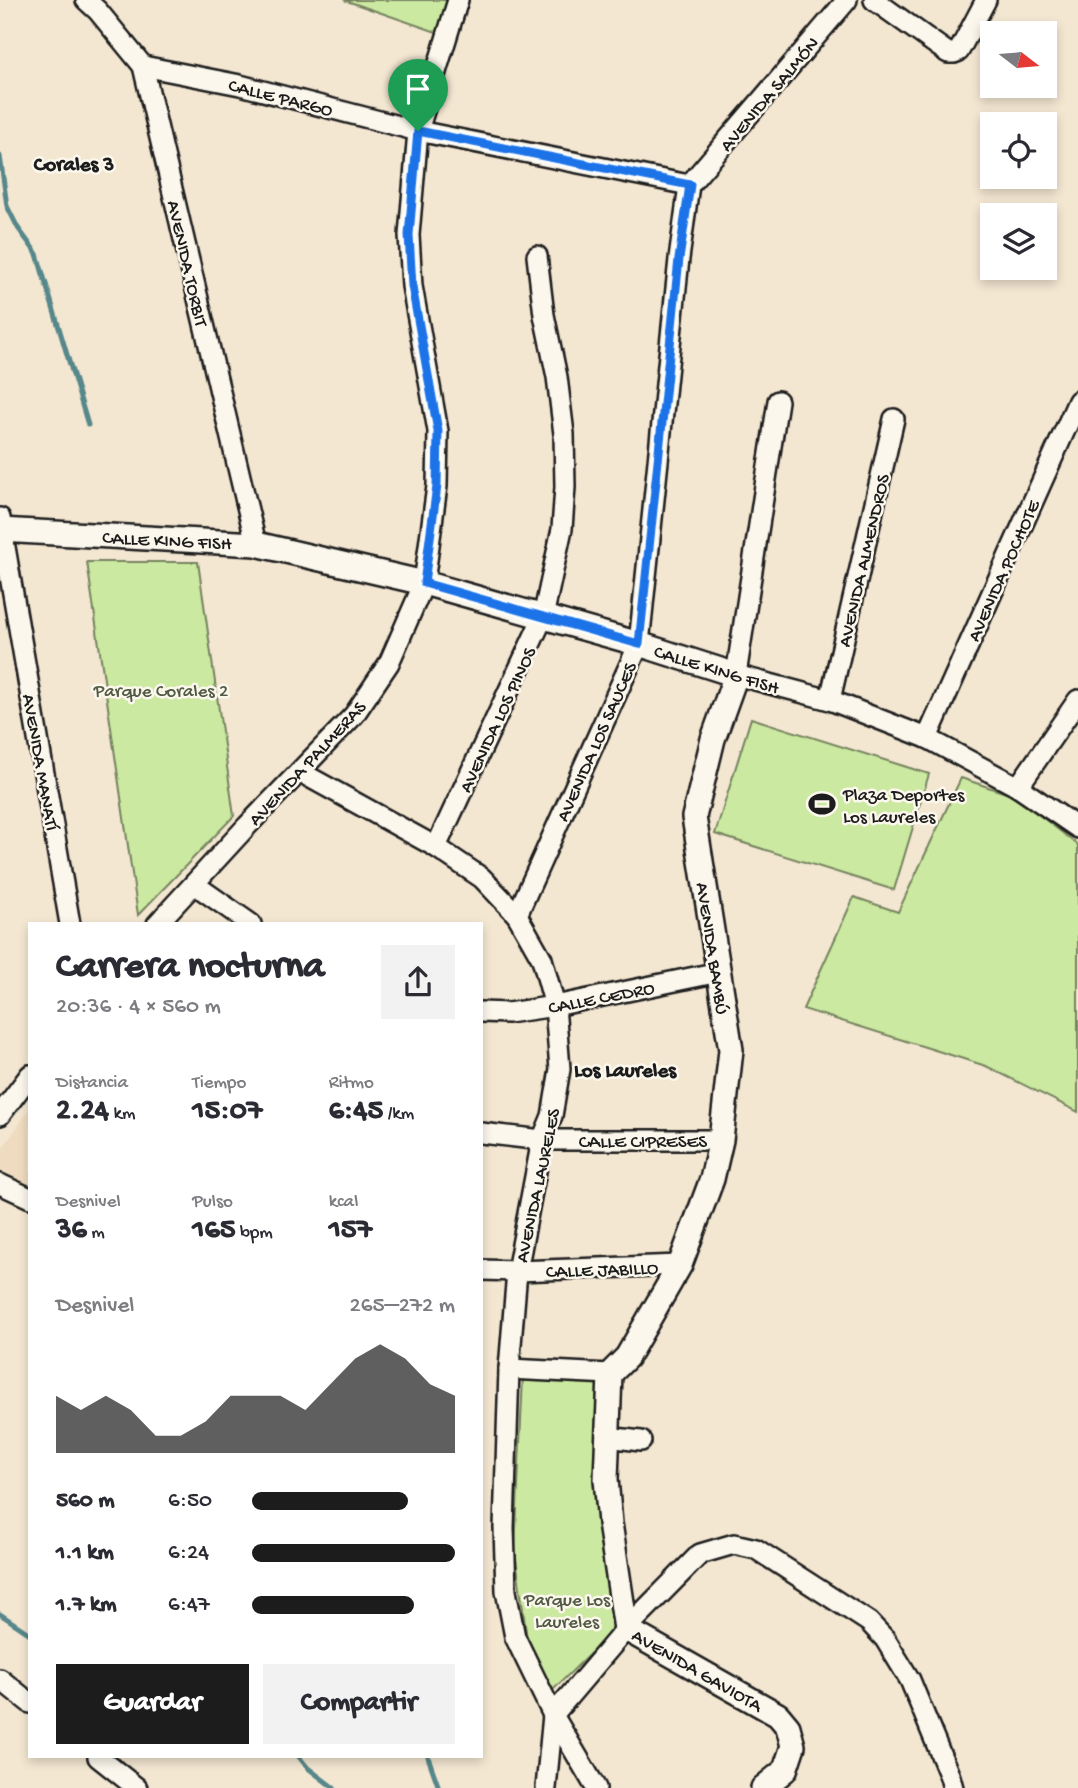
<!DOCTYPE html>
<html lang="es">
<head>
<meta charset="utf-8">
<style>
  body { margin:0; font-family:"Gochi Hand",sans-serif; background:#f2f2f3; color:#2b2b33; height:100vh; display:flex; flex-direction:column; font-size:26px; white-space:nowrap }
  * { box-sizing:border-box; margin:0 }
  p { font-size:23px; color:#7c7c81 }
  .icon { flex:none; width:38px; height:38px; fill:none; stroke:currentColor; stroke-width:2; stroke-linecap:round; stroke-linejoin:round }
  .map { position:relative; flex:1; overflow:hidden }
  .side { position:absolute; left:28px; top:922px; width:455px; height:836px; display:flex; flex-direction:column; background:#fff; border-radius:0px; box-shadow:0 4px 10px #0003 }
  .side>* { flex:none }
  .needle { width:46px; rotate:106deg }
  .buttons { position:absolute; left:980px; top:21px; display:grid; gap:14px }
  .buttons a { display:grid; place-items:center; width:77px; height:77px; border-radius:0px; background:#fff; box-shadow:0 4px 10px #0003; font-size:35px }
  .pin { position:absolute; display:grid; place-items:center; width:60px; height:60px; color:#fff; margin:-72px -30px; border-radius:50% 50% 50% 0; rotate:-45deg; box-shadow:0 0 7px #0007 }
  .pin .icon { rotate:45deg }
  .round { display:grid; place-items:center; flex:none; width:74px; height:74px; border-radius:0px; background:#f2f2f3 }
  .summary { display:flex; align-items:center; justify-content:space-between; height:119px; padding:0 28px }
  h1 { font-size:38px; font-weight:800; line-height:52px }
  .stats { display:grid; grid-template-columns:repeat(3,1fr); gap:10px; height:119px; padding:7px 28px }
  .stats div { display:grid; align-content:center }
  .stats b { font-size:30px; font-weight:800 }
  .stats small { font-size:19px; font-weight:400 }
  .stats p { font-size:19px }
  .chart { height:196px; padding:14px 28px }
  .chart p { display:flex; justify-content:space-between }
  .chart svg { width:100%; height:126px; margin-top:7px; fill:#1c1c1c; opacity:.7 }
  .button { display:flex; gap:14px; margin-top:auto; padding:14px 28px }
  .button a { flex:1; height:80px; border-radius:0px; background:#1c1c1c; color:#fff; font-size:28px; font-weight:800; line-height:80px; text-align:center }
  .button a+a { background:#f2f2f3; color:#2b2b33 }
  ul { padding:0 28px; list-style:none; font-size:23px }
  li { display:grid; grid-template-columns:112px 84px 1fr; align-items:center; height:52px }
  li i { height:18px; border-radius:9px; background:#1c1c1c }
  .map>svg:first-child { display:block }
  .built { fill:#efdcc0 }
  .green { fill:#cbe9a0; stroke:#74825e; stroke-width:2 }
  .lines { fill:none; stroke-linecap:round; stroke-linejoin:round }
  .stream { stroke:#56878a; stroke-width:5 }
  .minor-casing { stroke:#1c1c1c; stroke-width:24 }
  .tertiary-casing { stroke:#1c1c1c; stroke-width:28 }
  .minor { stroke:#fbf7ec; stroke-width:19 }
  .tertiary { stroke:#fbf7ec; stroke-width:23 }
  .route-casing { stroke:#fff; stroke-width:14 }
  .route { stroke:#1a73e8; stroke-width:9 }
  .labels { text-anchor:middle; stroke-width:5; stroke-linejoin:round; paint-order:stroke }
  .street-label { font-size:19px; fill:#1c1c1c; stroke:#fbf7ec }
  .park-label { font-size:19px; fill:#515a44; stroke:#fbf7ec }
  .poi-label { font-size:19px; fill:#1c1c1c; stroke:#fbf7ec; text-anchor:start }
  .neighbourhood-label { font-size:21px; font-weight:bold; fill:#1c1c1c; stroke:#fbf7ec }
</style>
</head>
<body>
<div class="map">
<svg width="1078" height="1788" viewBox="0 0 1078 1788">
  <rect width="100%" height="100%" fill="#f4e7d2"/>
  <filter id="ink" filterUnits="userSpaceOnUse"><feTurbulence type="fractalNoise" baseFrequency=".0143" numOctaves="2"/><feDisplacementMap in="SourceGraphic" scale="14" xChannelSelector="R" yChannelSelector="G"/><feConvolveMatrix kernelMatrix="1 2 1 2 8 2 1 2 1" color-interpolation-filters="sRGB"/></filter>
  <g filter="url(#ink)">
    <polygon class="built" points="30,1108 30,1190 0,1177 0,1152"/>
    <g class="green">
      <polygon points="344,0 451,0 442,34"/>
      <polygon points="87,562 198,562 234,816 138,915"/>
      <polygon points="751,718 929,774 894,890 715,834"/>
      <polygon points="961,778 1015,796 1078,845 1078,1112 986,1066 803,1009 854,897 898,912"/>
      <polygon points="523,1377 601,1381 596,1418 601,1549 614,1630 553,1690 528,1647 515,1551"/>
    </g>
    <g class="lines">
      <g class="stream">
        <polyline points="0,156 7,206 18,228 37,254 88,425"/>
        <polyline points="0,1614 30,1634"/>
        <polyline points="299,1757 308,1768 334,1788"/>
        <polyline points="428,1757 439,1788"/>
      </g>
      <g class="minor-casing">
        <g id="minor">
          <polyline points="86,0 98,11 143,66 256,544"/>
          <polyline points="874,0 948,53 954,53 959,51 986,0"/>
          <polyline points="143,66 240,85 418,131 689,185"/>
          <polyline points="689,185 847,0"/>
          <polyline points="778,401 736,675 830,700 927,738 1018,787 1078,828"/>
          <polyline points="0,518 70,924"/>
          <polyline points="830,700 894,419"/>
          <polyline points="927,738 1078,401"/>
          <polyline points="300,772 436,847 482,878 517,915 542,959 555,1006 560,1069 552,1116 542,1140 517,1271 509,1369 504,1528 506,1591 515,1637 553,1715 596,1788"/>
          <polyline points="1018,787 1078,700"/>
          <polyline points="436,847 543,617 562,529 565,487 564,434 557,377 544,315 537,256"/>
          <polyline points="194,884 251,924"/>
          <polyline points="517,915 639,644 679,259 689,185"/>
          <polyline points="157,924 247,826 354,715 389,663 424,583 437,486 438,431 412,286 409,235 418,131 458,0"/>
          <polyline points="481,1012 508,1013 555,1006 719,972"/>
          <polyline points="0,1115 30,1075"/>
          <polyline points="481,1133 542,1140 721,1140"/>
          <polyline points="0,1184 30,1198"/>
          <polyline points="481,1270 517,1271 680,1265"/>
          <polyline points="509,1369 610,1374"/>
          <polyline points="607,1437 641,1441"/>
          <polyline points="0,1679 30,1703"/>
          <polyline points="553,1715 626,1629 700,1554 734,1544 756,1549 869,1622 885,1639 910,1680 950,1777 953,1788"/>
          <polyline points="98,1757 137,1788"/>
          <polyline points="546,1788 553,1715"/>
        </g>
      </g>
      <g class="tertiary-casing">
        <polyline id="tertiary" points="0,530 256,544 424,583 639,644 736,675 713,739 694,817 731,1050 721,1140 712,1179 680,1265 627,1357 610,1374 606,1479 610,1523 626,1629 778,1715 788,1727 793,1746 785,1770 763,1788"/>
      </g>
      <use href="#minor" class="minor"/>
      <use href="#tertiary" class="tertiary"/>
    </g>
  </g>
  <g class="lines" filter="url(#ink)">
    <g class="route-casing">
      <polygon id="route" points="418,131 690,185 679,259 639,644 424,583 437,486 438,431 412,286 409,235"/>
    </g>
    <use href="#route" class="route"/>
  </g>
  <defs>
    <g id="stadium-bare" transform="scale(2.1)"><path d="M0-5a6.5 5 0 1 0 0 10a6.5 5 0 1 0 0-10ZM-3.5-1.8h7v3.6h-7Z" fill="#1c1c1c" stroke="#fbf7ec" stroke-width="2.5" paint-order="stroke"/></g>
  </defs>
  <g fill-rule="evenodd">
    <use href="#stadium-bare" x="822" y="804"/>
  </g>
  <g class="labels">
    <g class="street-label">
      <text transform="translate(768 93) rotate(-50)" y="7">AVENIDA SALMÓN</text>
      <text transform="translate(281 96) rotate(14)" y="7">CALLE PARGO</text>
      <text transform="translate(189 263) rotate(77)" y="7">AVENIDA TORBIT</text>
      <text transform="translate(167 539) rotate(3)" y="7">CALLE KING FISH</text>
      <text transform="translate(862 560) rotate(-77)" y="7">AVENIDA ALMENDROS</text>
      <text transform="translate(1002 570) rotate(-66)" y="7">AVENIDA POCHOTE</text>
      <text transform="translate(717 668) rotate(17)" y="7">CALLE KING FISH</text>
      <text transform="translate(496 719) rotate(-65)" y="7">AVENIDA LOS PINOS</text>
      <text transform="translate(595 741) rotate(-66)" y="7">AVENIDA LOS SAUCES</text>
      <text transform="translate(42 762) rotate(80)" y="7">AVENIDA MANATÍ</text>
      <text transform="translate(306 762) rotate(-47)" y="7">AVENIDA PALMERAS</text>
      <text transform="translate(714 948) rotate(81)" y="7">AVENIDA BAMBÚ</text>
      <text transform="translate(601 996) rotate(-11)" y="7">CALLE CEDRO</text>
      <text x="643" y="1147">CALLE CIPRESES</text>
      <text transform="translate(536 1185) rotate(-78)" y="7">AVENIDA LAURELES</text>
      <text transform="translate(602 1268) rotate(-2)" y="7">CALLE JABILLO</text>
      <text transform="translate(698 1669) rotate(30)" y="7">AVENIDA GAVIOTA</text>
    </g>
    <g class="park-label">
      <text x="161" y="696">Parque Corales 2</text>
      <text x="567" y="1605">Parque Los<tspan x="567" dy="22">Laureles</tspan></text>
    </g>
    <g class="poi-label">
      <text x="843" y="800">Plaza Deportes<tspan x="843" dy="22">Los Laureles</tspan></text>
    </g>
    <g class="neighbourhood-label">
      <text x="74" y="170">Corales 3</text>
      <text x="625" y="1076">Los Laureles</text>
    </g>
  </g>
</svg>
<div class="buttons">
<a><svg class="needle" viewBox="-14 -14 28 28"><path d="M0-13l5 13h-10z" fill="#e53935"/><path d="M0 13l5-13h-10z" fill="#7c7c81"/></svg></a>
<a><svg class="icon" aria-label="locate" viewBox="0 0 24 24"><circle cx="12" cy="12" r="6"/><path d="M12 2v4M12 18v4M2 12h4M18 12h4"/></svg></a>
<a><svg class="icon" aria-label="layers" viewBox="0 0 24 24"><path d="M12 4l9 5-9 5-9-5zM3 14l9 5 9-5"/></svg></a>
</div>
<div class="pin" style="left:418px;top:131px;background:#1e9e55"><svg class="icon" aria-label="arrive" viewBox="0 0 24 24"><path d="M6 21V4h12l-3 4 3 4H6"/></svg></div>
<section class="side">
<div class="summary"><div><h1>Carrera nocturna</h1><p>20:36 · 4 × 560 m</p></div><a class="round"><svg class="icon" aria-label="share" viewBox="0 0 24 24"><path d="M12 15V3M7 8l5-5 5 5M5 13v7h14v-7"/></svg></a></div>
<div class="stats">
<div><p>Distancia</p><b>2.24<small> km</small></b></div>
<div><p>Tiempo</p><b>15:07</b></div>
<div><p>Ritmo</p><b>6:45<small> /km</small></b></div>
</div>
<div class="stats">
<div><p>Desnivel</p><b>36<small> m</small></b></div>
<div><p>Pulso</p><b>165<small> bpm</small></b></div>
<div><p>kcal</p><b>157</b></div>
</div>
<div class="chart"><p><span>Desnivel</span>265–272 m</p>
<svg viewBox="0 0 160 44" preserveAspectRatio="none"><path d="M0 44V24L10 29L20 24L30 29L40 38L50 38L60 33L70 24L80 24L90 24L100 29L110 20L120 11L130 6L140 11L150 20L160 24V44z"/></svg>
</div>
<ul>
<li><b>560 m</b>6:50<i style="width:77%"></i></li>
<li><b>1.1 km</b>6:24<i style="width:100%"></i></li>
<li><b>1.7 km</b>6:47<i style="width:80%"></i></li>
</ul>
<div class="button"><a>Guardar</a><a>Compartir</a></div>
</section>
</div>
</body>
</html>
